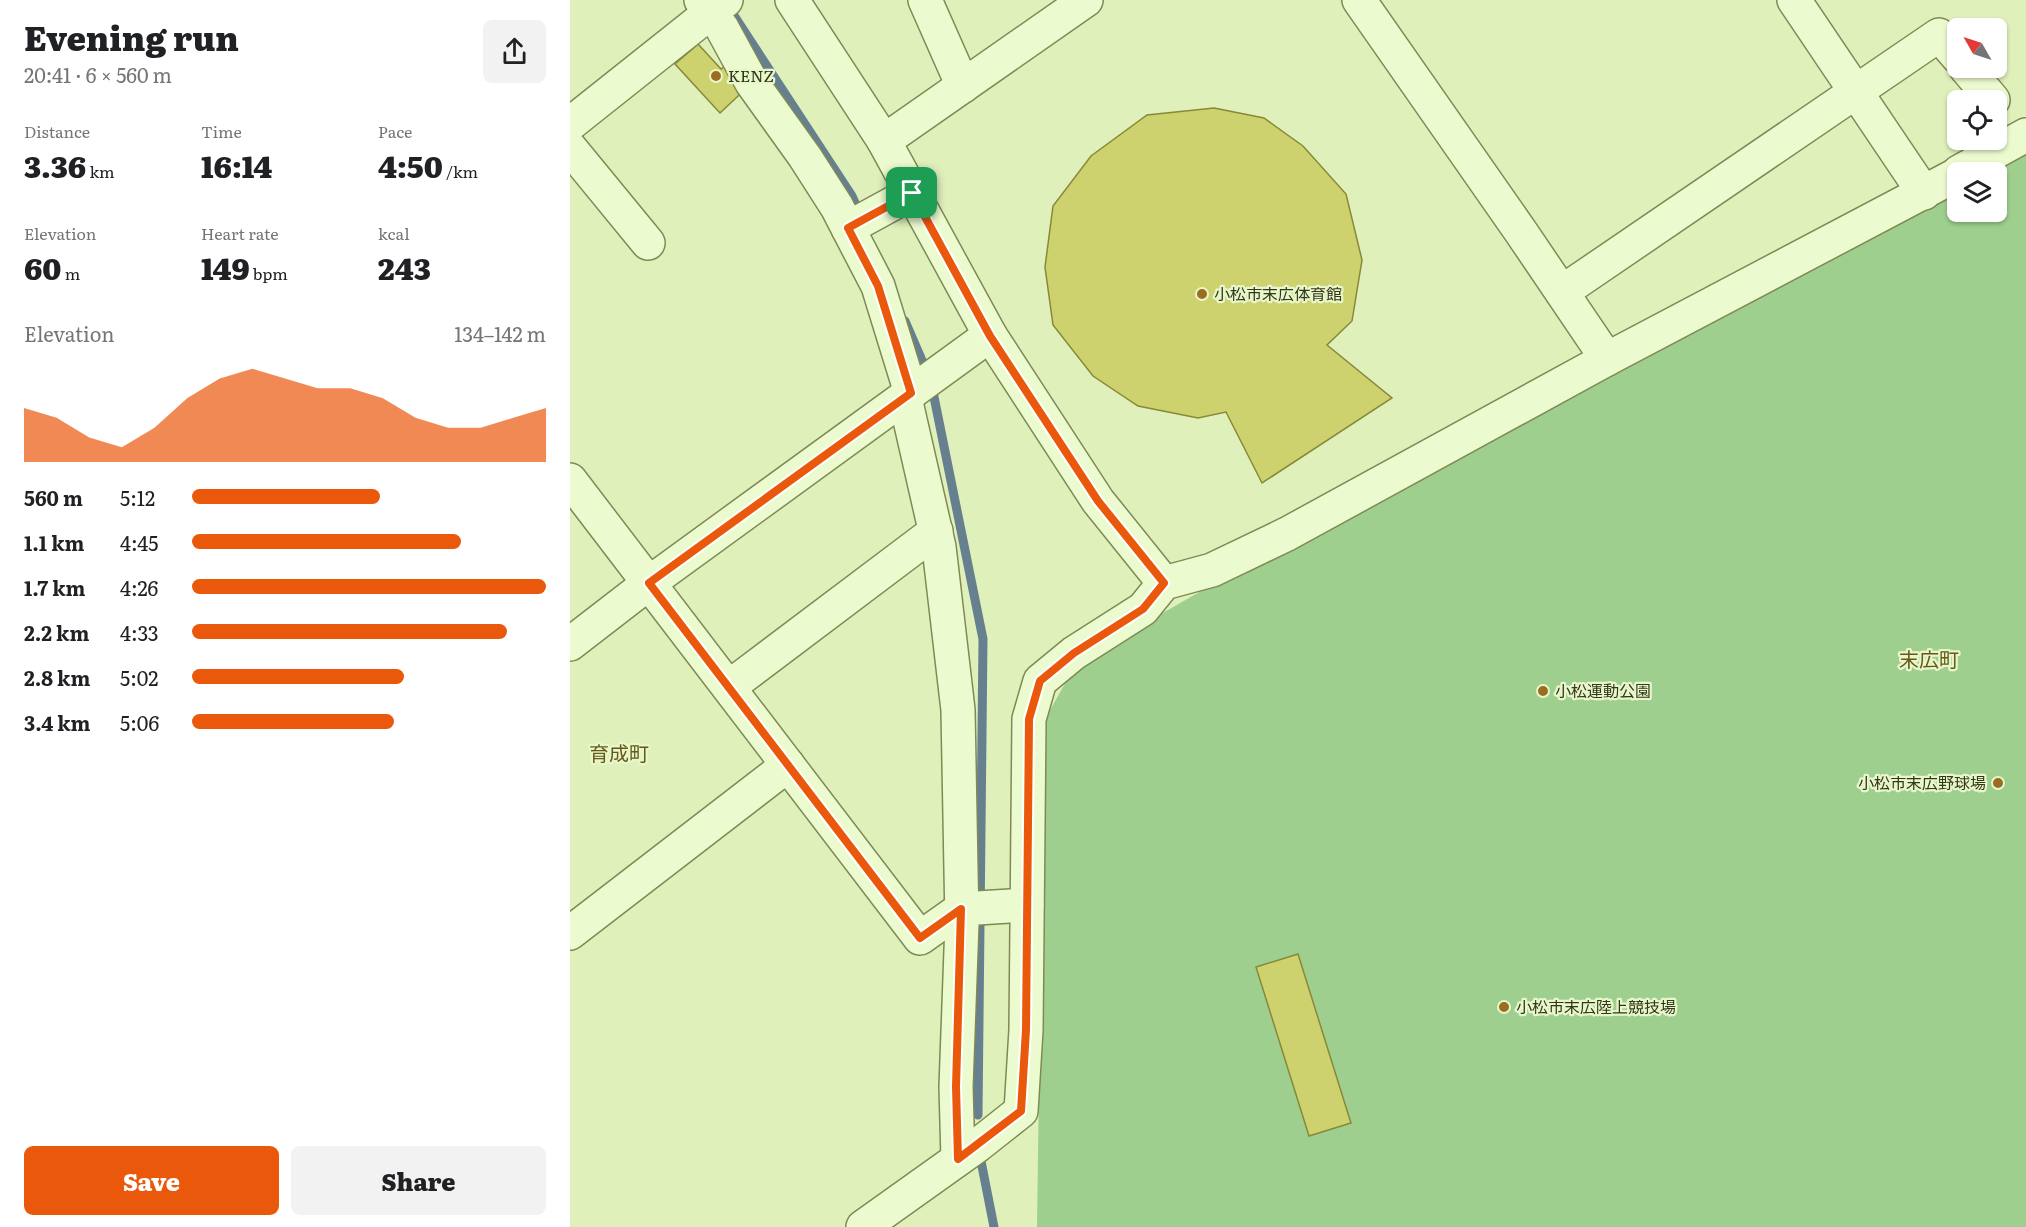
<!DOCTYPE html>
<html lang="en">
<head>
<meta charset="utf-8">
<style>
  body { margin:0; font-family:Literata,"Noto Sans JP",serif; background:#f2f2f2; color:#202124; height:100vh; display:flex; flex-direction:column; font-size:22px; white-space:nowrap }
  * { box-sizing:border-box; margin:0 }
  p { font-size:20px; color:#757577 }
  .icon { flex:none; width:33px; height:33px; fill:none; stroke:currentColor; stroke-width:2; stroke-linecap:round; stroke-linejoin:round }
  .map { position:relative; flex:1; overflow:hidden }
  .sheet { display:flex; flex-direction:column; background:#fff; width:570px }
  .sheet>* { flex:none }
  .needle { width:39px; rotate:309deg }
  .buttons { position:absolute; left:1377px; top:18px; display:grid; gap:12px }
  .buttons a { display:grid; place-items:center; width:60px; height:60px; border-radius:9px; background:#fff; box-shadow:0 2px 4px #0004; font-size:30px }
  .pin { position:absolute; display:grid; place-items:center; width:51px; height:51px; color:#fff; margin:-26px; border-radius:12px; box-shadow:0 3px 9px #0006 }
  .round { display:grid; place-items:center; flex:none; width:63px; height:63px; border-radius:9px; background:#f2f2f2 }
  .overview { display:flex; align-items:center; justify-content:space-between; height:102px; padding:0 24px }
  h1 { font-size:33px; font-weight:800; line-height:45px }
  .stats { display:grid; grid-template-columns:repeat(3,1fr); gap:9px; height:102px; padding:6px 24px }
  .stats div { display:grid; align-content:center }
  .stats b { font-size:30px; font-weight:800 }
  .stats small { font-size:16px; font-weight:400 }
  .stats p { font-size:16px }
  .chart { height:168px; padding:12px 24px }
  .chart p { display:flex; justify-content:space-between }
  .chart svg { width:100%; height:108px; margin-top:6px; fill:#ea580c; opacity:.7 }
  .button { display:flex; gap:12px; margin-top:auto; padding:12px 24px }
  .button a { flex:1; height:69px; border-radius:9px; background:#ea580c; color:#fff; font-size:24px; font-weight:800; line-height:69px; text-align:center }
  .button a+a { background:#f2f2f2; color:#202124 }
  ul { padding:0 24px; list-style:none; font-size:20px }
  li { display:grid; grid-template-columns:96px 72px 1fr; align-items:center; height:45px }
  li i { height:15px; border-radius:8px; background:#ea580c }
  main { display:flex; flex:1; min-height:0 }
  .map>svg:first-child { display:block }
  .green { fill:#9fcf8f }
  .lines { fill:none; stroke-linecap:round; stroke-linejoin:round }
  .stream { stroke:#67808f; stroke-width:9 }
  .building { fill:#cdd16e; stroke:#878938; stroke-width:1.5 }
  .minor-casing { stroke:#808954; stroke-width:36 }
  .minor { stroke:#ecfbcf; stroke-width:33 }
  .route-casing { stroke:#fff; stroke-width:12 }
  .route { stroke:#ea580c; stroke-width:8 }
  .poi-dot { fill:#9b6d20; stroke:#e8f7cb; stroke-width:2 }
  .labels { text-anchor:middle; stroke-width:4.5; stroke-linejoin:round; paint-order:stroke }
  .poi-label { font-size:16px; fill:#33371a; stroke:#e8f7cb; text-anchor:start }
  .quarter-label { font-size:20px; fill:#665917; stroke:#e8f7cb }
</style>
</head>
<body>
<main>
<section class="sheet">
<div class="overview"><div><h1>Evening run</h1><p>20:41 · 6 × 560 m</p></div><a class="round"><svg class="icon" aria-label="share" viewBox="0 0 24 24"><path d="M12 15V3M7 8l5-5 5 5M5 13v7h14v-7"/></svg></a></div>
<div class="stats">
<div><p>Distance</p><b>3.36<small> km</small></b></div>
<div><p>Time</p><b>16:14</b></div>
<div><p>Pace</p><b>4:50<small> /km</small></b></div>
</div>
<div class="stats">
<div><p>Elevation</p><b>60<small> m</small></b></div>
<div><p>Heart rate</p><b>149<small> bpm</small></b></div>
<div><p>kcal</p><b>243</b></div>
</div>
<div class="chart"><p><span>Elevation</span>134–142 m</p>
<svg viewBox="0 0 160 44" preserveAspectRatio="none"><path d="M0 44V22L10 26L20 34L30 38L40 30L50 18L60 10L70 6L80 10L90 14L100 14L110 18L120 26L130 30L140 30L150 26L160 22V44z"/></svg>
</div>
<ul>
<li><b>560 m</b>5:12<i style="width:53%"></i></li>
<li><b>1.1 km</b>4:45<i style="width:76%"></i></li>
<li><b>1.7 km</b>4:26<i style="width:100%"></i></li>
<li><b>2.2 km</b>4:33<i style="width:89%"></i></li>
<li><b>2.8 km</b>5:02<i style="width:60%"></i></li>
<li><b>3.4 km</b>5:06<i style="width:57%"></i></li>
</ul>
<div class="button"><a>Save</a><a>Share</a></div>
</section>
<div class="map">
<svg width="1456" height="1227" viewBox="0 0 1456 1227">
  <rect width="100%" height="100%" fill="#dff0bb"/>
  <polygon class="green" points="1456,135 1456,1227 467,1227 474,721 507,662 1037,359 1387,174 1388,212 1426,212 1426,172 1389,172"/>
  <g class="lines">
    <g class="stream">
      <polyline points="163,14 282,196 290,214"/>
      <polyline points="335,321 354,365"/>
      <polyline points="363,392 413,639 408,1115"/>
      <polyline points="411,1161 424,1227"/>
    </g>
  </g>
  <g class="building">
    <polygon points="128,44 151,69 162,60 182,83 150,113 105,64"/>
    <polygon points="644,108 694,118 733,146 776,194 792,260 782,321 757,345 822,398 692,483 656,412 628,418 568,406 523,376 483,325 475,267 483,206 521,156 577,115"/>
    <polygon points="728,954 781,1123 739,1136 686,967"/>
  </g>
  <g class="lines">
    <g class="minor-casing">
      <g id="minor">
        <polyline points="131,0 152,28 182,83 235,157 267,207 308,286 341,393"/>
        <polyline points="222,0 314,141 420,335 528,501 594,583"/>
        <polyline points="355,0 393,86"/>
        <polyline points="789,0 951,232 1037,359"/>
        <polyline points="1224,0 1354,193"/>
        <polyline points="1396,68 1423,100"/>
        <polyline points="0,124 156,0"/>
        <polyline points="314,141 516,0"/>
        <polyline points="0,148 78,243"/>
        <polyline points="1389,172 1456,135"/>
        <polyline points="278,228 342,193"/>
        <polyline points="992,292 1369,35 1388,57"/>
        <polyline points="335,398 369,547 388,710 392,923 386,1087 388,1159"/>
        <polyline points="0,480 350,938 391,909 457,905"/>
        <polyline points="0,644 79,583 420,335"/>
        <polyline points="159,687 366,531"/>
        <polyline points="0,933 218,765"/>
        <polyline points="293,1227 408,1145 451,1111 456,1030 459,719 470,681 504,653 573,609 594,583 642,570 717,534 1037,359 1388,174"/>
      </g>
    </g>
    <use href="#minor" class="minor"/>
  </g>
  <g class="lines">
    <g class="route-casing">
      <polygon id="route" points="342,193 420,336 528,501 594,583 573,609 504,653 470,681 459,719 456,1030 451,1111 388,1159 386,1087 391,909 350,938 79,583 341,393 308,286 278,228"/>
    </g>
    <use href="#route" class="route"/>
  </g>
  <g class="poi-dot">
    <circle cx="146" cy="76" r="6"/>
    <circle cx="632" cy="294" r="6"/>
    <circle cx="973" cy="691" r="6"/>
    <circle cx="1428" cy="783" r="6"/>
    <circle cx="934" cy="1007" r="6"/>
  </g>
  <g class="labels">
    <g class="poi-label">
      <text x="158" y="82">KENZ</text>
      <text x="644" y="300">小松市末広体育館</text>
      <text x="985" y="697">小松運動公園</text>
      <text x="1416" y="789" text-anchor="end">小松市末広野球場</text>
      <text x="946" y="1013">小松市末広陸上競技場</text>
    </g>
    <g class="quarter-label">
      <text x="1359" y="667">末広町</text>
      <text x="49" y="761">育成町</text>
    </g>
  </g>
</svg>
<div class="buttons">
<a><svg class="needle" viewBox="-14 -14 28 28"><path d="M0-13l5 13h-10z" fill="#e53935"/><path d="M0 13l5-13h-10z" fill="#757577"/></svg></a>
<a><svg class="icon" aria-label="locate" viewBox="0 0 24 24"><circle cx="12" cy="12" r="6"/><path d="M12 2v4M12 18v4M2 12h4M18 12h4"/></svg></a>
<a><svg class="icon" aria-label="layers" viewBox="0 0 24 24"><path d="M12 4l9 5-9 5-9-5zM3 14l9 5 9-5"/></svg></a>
</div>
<div class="pin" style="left:342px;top:193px;background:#1e9e55"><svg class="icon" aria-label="arrive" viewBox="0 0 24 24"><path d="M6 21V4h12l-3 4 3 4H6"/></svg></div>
</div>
</main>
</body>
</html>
